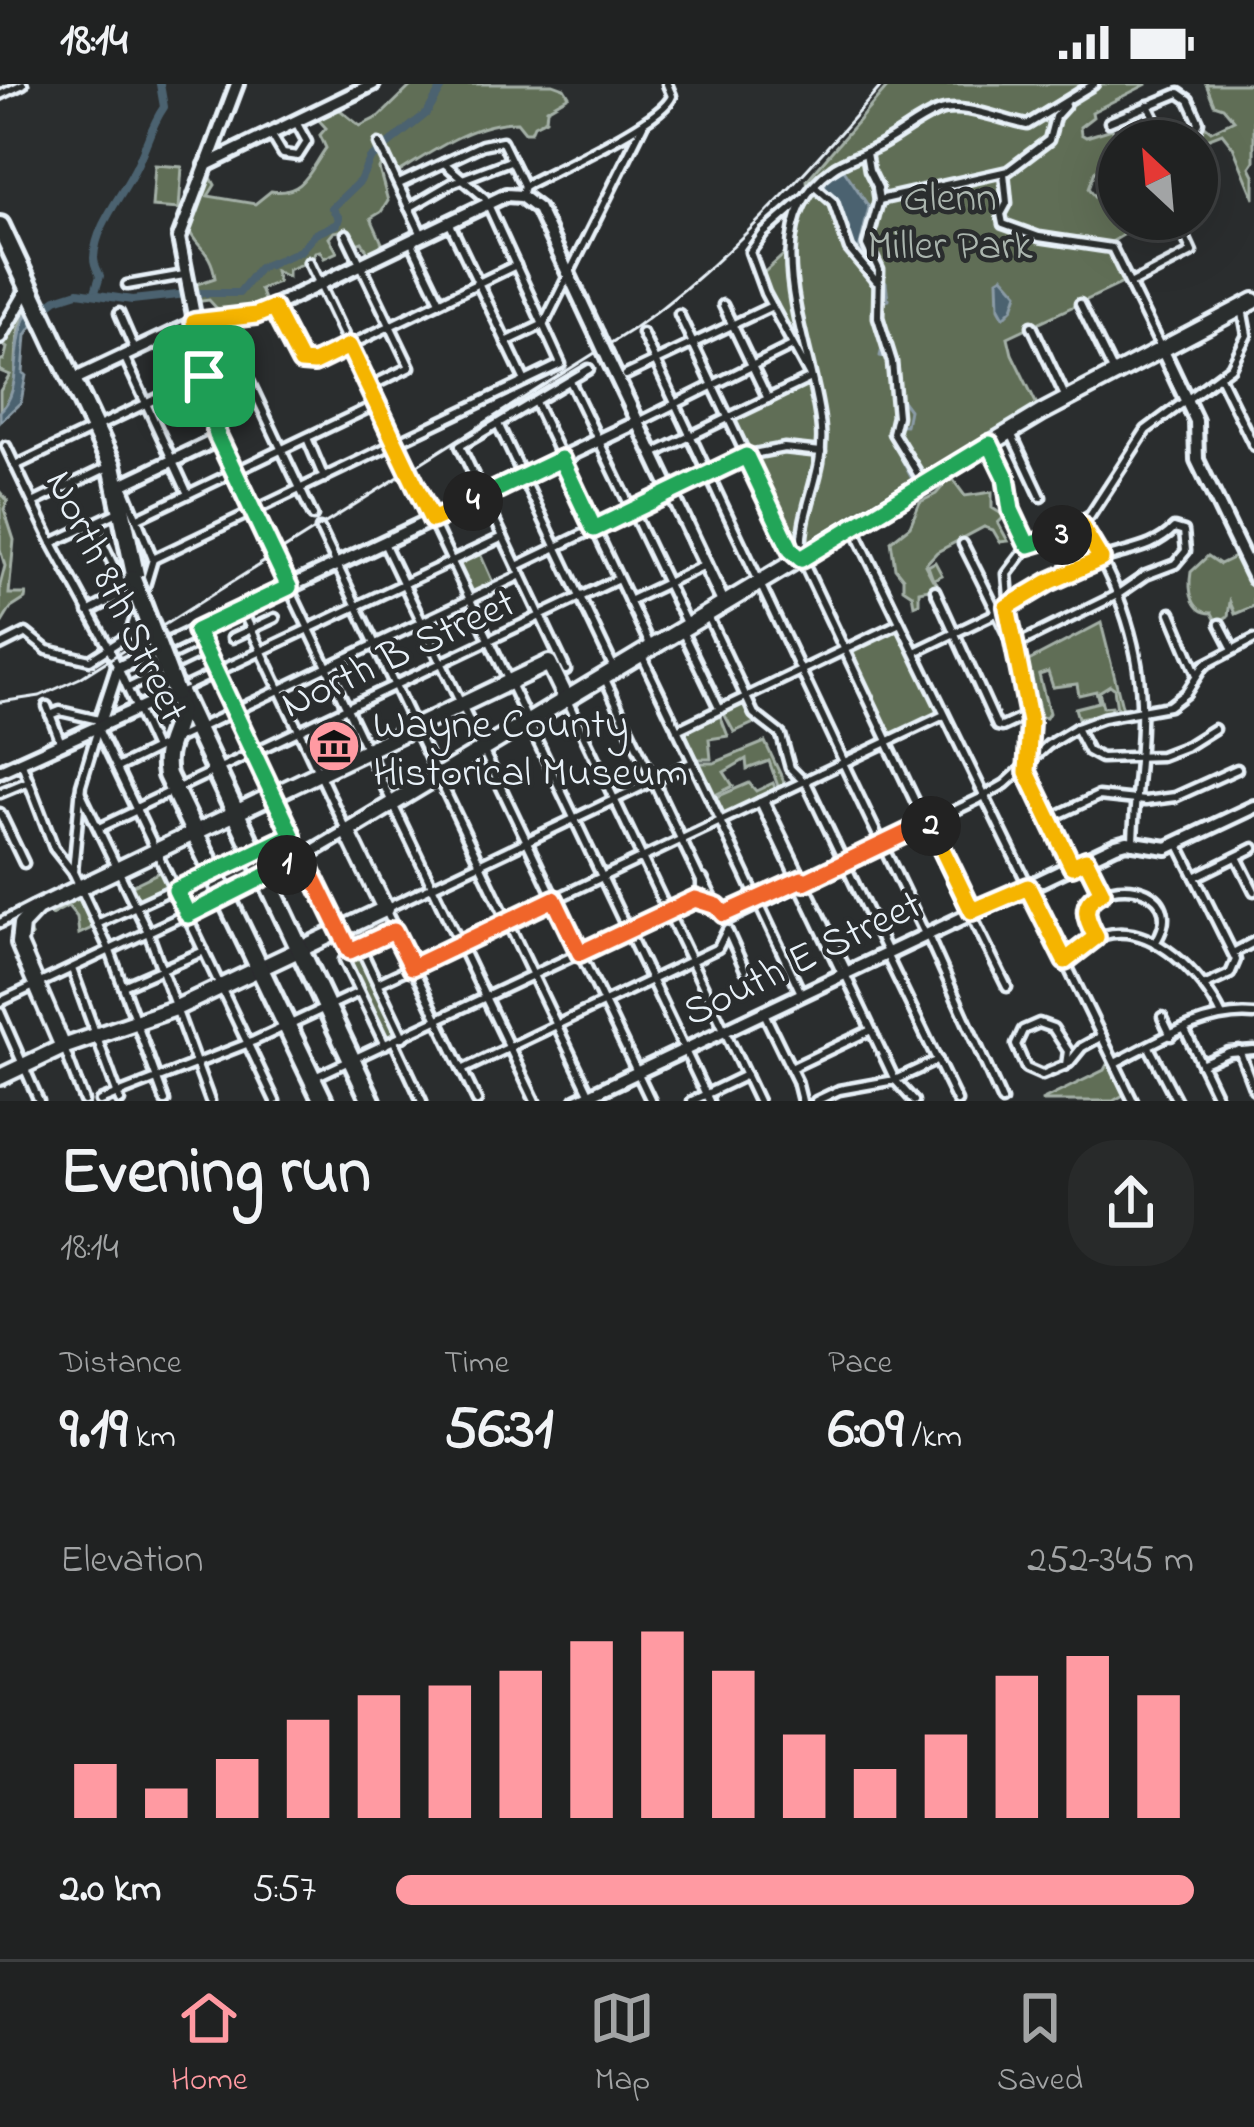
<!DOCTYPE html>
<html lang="en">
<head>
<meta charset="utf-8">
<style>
  body { margin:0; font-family:"Indie Flower",sans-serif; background:#282a2a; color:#f1f3f6; height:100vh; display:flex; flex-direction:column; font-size:45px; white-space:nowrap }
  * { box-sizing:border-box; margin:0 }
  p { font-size:39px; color:#a2a4a5 }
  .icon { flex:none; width:66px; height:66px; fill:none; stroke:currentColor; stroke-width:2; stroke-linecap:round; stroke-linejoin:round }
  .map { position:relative; height:1017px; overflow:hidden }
  .side { display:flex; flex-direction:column; background:#202222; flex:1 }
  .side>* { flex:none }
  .needle { width:78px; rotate:334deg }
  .fabs { position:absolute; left:1098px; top:36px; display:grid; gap:24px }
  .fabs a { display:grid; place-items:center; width:120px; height:120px; border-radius:50%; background:#202222; box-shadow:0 12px 48px #0002,0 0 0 3px #3d3f40; font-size:60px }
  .pin { position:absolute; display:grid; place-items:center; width:102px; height:102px; color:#fff; margin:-51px; border-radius:24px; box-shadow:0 6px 18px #0006 }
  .km { position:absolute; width:60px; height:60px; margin:-30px; border-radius:50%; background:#222; color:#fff; font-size:33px; line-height:60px; text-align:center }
  .round { display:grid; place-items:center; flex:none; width:126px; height:126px; border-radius:48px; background:#282a2a }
  .overview { display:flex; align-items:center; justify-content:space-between; height:204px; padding:0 60px }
  h1 { font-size:66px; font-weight:800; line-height:90px }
  .figures { display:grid; grid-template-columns:repeat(3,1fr); gap:18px; height:204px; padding:12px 60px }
  .figures div { display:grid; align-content:center }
  .figures b { font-size:60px; font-weight:800 }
  .figures small { font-size:33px; font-weight:400 }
  .figures p { font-size:33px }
  .chart { height:336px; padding:24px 60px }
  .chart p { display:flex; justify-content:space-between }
  .chart svg { width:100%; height:216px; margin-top:12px; stroke:#ff9aa2; stroke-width:6 }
  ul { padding:0 60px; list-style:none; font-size:39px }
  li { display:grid; grid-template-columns:192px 144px 1fr; align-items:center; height:90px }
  li i { height:30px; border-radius:15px; background:#ff9aa2 }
  .status { display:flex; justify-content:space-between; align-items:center; height:84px; padding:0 60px; background:#202222; direction:ltr }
  .status svg { height:33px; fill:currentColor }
  .tab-bar { display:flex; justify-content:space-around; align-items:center; height:168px; border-top:3px solid #3d3f40; background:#202222; font-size:33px; color:#a2a4a5 }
  .tab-bar a { display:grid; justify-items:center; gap:6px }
  .tab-bar .selected { color:#ff9aa2 }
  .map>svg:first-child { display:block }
  .green { fill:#616e56; stroke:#a4b0a7; stroke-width:3 }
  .water { fill:#4b626f; stroke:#8a9ba6; stroke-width:3 }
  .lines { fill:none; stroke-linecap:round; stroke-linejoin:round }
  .stream { stroke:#8a9ba6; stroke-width:3 }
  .river { stroke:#4b626f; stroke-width:8 }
  .street-casing { stroke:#e8f1f8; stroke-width:15 }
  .secondary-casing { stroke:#e8f1f8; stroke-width:20 }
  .primary-casing { stroke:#e8f1f8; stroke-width:22 }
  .highway-casing { stroke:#e8f1f8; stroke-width:26 }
  .street { stroke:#2a2d2e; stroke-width:6 }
  .secondary { stroke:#2a2d2e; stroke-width:10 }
  .primary { stroke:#2a2d2e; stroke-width:14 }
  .highway { stroke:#2a2d2e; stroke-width:16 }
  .rail { stroke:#e8f1f8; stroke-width:3 }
  .secondary-bridge-casing { stroke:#e8f1f8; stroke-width:20; stroke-linecap:butt }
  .highway-bridge-casing { stroke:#e8f1f8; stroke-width:26; stroke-linecap:butt }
  .secondary-bridge { stroke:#2a2d2e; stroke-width:10 }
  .highway-bridge { stroke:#2a2d2e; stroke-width:16 }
  .split-1-casing { stroke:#fff; stroke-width:24 }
  .split-2-casing { stroke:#fff; stroke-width:24 }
  .split-3-casing { stroke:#fff; stroke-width:24 }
  .split-4-casing { stroke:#fff; stroke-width:24 }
  .split-5-casing { stroke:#fff; stroke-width:24 }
  .split-1 { stroke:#22a559; stroke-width:15 }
  .split-2 { stroke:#f0652b; stroke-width:15 }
  .split-3 { stroke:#f5b400; stroke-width:15 }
  .split-4 { stroke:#22a559; stroke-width:15 }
  .split-5 { stroke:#f5b400; stroke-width:15 }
  .labels { text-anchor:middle; stroke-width:9; stroke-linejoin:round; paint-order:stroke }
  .park-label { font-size:42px; fill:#abb6af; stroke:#2a2d2e }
  .street-label { font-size:42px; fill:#e8f1f8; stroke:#2a2d2e }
  .poi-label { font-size:42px; fill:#e8f1f8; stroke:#2a2d2e; text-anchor:start }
</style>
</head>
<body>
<div class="status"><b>18:14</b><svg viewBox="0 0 49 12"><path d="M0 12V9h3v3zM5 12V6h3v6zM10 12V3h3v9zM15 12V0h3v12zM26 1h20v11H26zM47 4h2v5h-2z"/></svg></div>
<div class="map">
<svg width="1254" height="1017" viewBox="0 0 1254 1017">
  <rect width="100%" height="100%" fill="#2a2d2e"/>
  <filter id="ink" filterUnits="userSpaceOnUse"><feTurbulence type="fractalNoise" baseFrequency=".00833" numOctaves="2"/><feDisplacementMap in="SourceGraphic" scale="24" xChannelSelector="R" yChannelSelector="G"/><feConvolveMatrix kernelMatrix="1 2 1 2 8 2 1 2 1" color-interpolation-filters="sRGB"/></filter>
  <g filter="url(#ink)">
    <g class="green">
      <path d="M413,0H553L564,4L569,12L547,25L546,35L534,41L531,48H525L517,38C473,38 433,67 396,90L389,74L382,78L379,85L388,117L381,128L371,134L382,159L376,168L369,170L362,158L353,161L347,146L334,148L329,154L337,168L324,174L320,167L315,168L313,175L288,186V193L275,187L278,198L260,205L265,218L246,227L221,229L209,216L194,218L191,202L215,194C211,164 195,164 187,142L209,90L215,101L208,112L255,120L271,107C304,112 310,86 326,64L320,51L326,44L315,32L335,22L360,42L380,32Z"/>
      <path d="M890,0H1147L1092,28L1093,33L1080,43L1081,50L1086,53L1112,45L1117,54L1151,49L1148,57H1119V68L1105,85L1095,87L1089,104L1095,112L1103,109L1102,121L1119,123L1123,151L1110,159L1129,196L1008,253L1012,270L1041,329L794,470L727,334L811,294L758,194L791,164C793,141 810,120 807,96Z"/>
      <polygon points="1206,0 1254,0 1254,77 1250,83 1254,91 1254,114 1233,63 1222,49 1197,59 1191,57 1201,39 1211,47 1234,36 1223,23 1214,20"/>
      <polygon points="155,81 182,83 179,125 152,123"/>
      <path d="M26,213L33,222C2,252 30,301 0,327V307L10,291L0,287V276H4L7,264L0,259Z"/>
      <polygon points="951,393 965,412 992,408 992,424 1005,432 998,439 1008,457 1000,458 993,446 984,443 937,468 925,481 933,496 928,482 935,478 942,491 934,495 937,499 934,504 919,507 919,519 914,521 912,510 903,504 903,494 895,484 891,457 910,442 920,418 936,410"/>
      <polygon points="0,408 8,417 4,425 14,456 9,510 26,510 25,515 11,524 0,542 0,501 5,482 0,465"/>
      <polygon points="478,465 495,503 469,515 452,477"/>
      <path d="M1241,470L1254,497V522L1235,530L1230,518L1228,532L1217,539L1212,529C1191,529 1188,506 1191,488L1208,472L1220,480Z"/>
      <polygon points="1101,539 1123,626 1117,626 1114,604 1110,601 1099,608 1103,623 1112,622 1114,628 1078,634 1075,624 1099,618 1096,607 1079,611 1077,600 1053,603 1048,588 1039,591 1049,629 1046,634 1041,633 1037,616 1029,615 1021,581"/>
      <polygon points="899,543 940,629 890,653 850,567"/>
      <polygon points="745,617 756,638 734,648 723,628"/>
      <polygon points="719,629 728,652 709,655 711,675 695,675 682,647"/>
      <polygon points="765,658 786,702 779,705 769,677 747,685 746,675 724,688 733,702 713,712 697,679 714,679"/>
      <polygon points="749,699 756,707 773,699 776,706 723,731 714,714"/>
      <polygon points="162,787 170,804 139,818 131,802"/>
      <path d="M74,809H77L94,843L79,850L77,833L68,822L51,831L48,827L27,839L31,852L22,855C25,828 51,820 74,809Z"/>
      <polygon points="357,867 399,948 388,957 346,876"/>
      <polygon points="1110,975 1127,1009 1113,1017 1041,1017 1104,986"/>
    </g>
    <g class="water">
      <polygon points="843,84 869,123 859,166 854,165 841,126 824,103 828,91"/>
      <polygon points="1003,192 1018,209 1013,224 1004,233 999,224 998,195"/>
      <path d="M30,225L37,235L26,251L23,289L26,291L21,318L0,338V327C24,306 9,260 30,225Z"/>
    </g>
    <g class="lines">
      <g class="stream">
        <polyline points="861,167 886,199 888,216 873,220 872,226 883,260 880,272 897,276 896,294"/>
        <polyline points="897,310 909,326 906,341 891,340 888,349 913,397"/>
      </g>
      <g class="river">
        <path d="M95,208L100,192C97,185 94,181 94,174C95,142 122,112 135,85C146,64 150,43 164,23L160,0"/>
        <polyline points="42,226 56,215 78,208 132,216 196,209 239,209 259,184 300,167 315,150 337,140 339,134 332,124 360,97 370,75 427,29 444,0"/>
      </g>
      <g class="street-casing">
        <g id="street">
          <polyline points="0,11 23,0"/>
          <polyline points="1148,21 1166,57"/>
          <polyline points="1109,38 1179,9 1189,16 1199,38 1194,51 1183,57"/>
          <polyline points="271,50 283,70 298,72 307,58 296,38"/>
          <polyline points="379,60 422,151"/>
          <polyline points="866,69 869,86 878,104"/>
          <polyline points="1004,89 1007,119 1001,130 1003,140 1039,153 1112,164 1160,262"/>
          <polyline points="399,100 482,61 502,57 524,102"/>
          <polyline points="815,102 833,118 849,165 876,197"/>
          <polyline points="877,104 879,116 867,161 879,186 878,233 892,278 897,332 893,349 924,400"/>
          <path d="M521,112L524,102C555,85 662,38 672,12L667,0"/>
          <polyline points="879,116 1008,87 1049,56 1055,33 1065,22"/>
          <polyline points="409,124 452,99 510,77"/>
          <polyline points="449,138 525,297"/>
          <polyline points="346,150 410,283 369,303"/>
          <polyline points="411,157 440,217"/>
          <polyline points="309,178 709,1017"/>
          <polyline points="1132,199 1192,168 1177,135"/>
          <polyline points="127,201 184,191"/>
          <polyline points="1080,220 1113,287"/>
          <polyline points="723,221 768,315"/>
          <polyline points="273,223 299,276 311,280 516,181"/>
          <polyline points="119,229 135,266"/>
          <polyline points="679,230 791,466 804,480 888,657"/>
          <polyline points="225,236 231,259 313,432"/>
          <polyline points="1032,242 1065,312"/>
          <polyline points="642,249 844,678"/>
          <polyline points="506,258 544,240 643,41"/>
          <polyline points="124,272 188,410"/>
          <polyline points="626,291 772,222"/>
          <polyline points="1220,293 1254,362"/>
          <polyline points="570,297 686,539"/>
          <polyline points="535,318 650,561"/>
          <polyline points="215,327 254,308"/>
          <polyline points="639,338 792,262"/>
          <polyline points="498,340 613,582"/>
          <polyline points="1012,351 1041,413"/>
          <polyline points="307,354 324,394"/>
          <polyline points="218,355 535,1017"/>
          <path d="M990,360C1011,392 1009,429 1029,461"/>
          <polyline points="6,362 52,459 109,564 155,665"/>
          <polyline points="653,370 811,294 765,209 750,168 764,149 803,115"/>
          <polyline points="15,382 204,292"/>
          <polyline points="125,406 153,475"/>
          <polyline points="33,419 110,382"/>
          <polyline points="138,434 377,320"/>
          <path d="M1080,441C1115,490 1139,556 1141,618C1143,665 1134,712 1133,759"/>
          <polyline points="320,445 593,1017"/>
          <polyline points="855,446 1133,1017"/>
          <polyline points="52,459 120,427"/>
          <polyline points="384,459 651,1017"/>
          <path d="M802,471C798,428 825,390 821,345C815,266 749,144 832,85C844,76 860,72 873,65C895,55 915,37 937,28C964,18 1001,36 1027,41L1094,0"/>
          <polyline points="153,475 561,280 485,114 444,79"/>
          <polyline points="517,482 748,371 784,364 821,368"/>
          <polyline points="935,506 997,642 1002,643 1030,630"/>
          <polyline points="142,512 153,475"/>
          <polyline points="629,517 705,481"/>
          <polyline points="88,528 126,508 93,439"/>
          <polyline points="243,528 345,744"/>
          <polyline points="1171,529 1197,591"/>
          <polyline points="709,534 754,630 781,651 790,684 804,698"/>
          <polyline points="1220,540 1233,565"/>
          <polyline points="196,547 342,849 350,867 344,876 385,961"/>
          <polyline points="683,549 719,624"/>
          <polyline points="232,554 275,534"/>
          <polyline points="0,562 26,549 47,566 90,576 129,551 138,525"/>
          <path d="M915,568L994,530C1000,527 1006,524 1012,521C1039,503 1067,489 1097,477C1125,466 1153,466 1174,444L1184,447L1186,467L1175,480L1146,491L1117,511L1013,562L998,531C987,507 975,484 963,460"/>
          <polyline points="642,572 721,737"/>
          <polyline points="566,586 460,362 589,285"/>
          <polyline points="604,593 701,797 701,809 695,815"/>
          <polyline points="128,604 205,567"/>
          <polyline points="181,605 503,453"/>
          <polyline points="566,614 758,1017"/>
          <polyline points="47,622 61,659"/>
          <polyline points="50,631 60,627 99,636"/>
          <polyline points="1076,644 1088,667 1101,674 1161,672 1187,662 1214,645"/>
          <polyline points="98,645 275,1017"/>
          <polyline points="677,646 900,539"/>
          <polyline points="178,654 521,491"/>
          <polyline points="887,658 968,828"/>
          <polyline points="21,677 54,764 73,788 110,867 165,1017"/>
          <polyline points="843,679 925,850"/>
          <polyline points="117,684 166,660"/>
          <polyline points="806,698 887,868"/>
          <polyline points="80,707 148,848 210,1017"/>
          <polyline points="0,709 29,697"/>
          <polyline points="760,718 842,890"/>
          <polyline points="765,718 847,887"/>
          <polyline points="136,724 618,495"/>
          <polyline points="0,729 24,779"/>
          <polyline points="1049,735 1098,712 1145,717 1175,713 1237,685"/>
          <polyline points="720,737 801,909"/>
          <polyline points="99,744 137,726"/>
          <polyline points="1178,759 1236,876 1230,890 1206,901"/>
          <polyline points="1237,773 1254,807"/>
          <polyline points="1086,776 1101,808"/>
          <polyline points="1071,779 1027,688 1030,638 1013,562 1007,490 1029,461 1063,450 1090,432 1146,346 1231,283 1247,251 1242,224"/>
          <polyline points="73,788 81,701 97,648"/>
          <polyline points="1195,793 1254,764"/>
          <polyline points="703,795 716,821"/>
          <polyline points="176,807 292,751"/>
          <polyline points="724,830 763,813"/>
          <polyline points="971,830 1007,903"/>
          <polyline points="727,836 979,715 1005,700 1048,661 1076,644 1103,634 1169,622 1186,609 1204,581 1254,555"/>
          <polyline points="0,839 33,822"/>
          <polyline points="97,840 175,804"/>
          <polyline points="728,848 745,886"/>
          <polyline points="928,852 1002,1017"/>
          <path d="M1096,853L1086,830L1089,816C1122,789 1188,809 1155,859"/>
          <polyline points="360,863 403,953"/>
          <polyline points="360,863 395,847"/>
          <polyline points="1233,869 1254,858"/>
          <polyline points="886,870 957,1017"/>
          <path d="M1065,877C1079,869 1088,855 1104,851C1152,837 1204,893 1222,932"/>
          <polyline points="72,885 120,1017"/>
          <polyline points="845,890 895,996 914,1017"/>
          <polyline points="378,899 944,631"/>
          <polyline points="123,902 204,867"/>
          <polyline points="0,918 224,812"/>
          <polyline points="763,927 797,997 802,1017"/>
          <polyline points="0,928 39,1017"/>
          <polyline points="1162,933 1171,952"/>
          <polygon points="1039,939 1053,944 1068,967 1066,981 1042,991 1026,984 1016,961 1023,946"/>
          <polyline points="1185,946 1219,1017"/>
          <polyline points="394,957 422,1017"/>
          <polyline points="1149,963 1177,1017"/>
          <polyline points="64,964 84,1017"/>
          <polyline points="1239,966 1254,1005"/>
          <polyline points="1069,979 1082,963 1102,952"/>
          <path d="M1115,979C1156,958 1206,926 1254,931"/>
          <polyline points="1201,980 1229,968 1254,966"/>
          <polyline points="791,984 871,946"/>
          <polyline points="462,986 718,864 727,846"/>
          <polyline points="317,992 695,815 717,822"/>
          <polyline points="100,1017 254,957 359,908"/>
          <polyline points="477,1017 385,825 693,678"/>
          <polyline points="692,1017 746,991"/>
          <polyline points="816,1017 839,1006 895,996 938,976"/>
        </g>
      </g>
      <g class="secondary-casing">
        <g id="secondary">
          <polyline points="206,81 373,0"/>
          <polyline points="0,253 29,203"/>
          <polyline points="1162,265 1196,337 1197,376 1254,494"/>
          <polyline points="608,275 724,520"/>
          <polyline points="73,296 194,239 260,229 506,111 521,112 538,125 596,249"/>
          <polyline points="115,404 218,355 179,154 237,0"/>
          <polyline points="98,645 118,584 638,338"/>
          <polyline points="0,687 177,607"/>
          <polyline points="226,811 281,786 347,747"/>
          <polyline points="577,1017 1116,761 1127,758 1167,764 1254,723"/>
        </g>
      </g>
      <g class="primary-casing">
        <g id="primary">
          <polyline points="63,963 19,860 21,841 37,824 549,579 566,614"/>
          <polyline points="0,993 63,963 176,924 385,825 347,747 1041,329 1254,217"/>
        </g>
      </g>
      <g class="highway-casing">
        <g id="highway">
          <polyline points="0,142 112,381 136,495"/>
          <polyline points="178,606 371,1017"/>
          <path d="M177,614C184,645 160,657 167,691L323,1017"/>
        </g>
      </g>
      <use href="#street" class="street"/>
      <use href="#secondary" class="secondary"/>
      <use href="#primary" class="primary"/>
      <use href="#highway" class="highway"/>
      <path class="rail" d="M0,618L40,612L80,594L633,245C730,176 805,89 883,0"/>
      <g class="secondary-bridge-casing">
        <polyline id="secondary-bridge" points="596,249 608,275"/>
      </g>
      <g class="highway-bridge-casing">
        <polyline id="highway-bridge" points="132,495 175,608"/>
      </g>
      <use href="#secondary-bridge" class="secondary-bridge"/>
      <use href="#highway-bridge" class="highway-bridge"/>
    </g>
  </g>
  <g class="lines" filter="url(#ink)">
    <g class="split-1-casing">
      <polyline id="split-1" points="204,292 217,351 289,503 196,547 292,751 176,806 188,831 287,781"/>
    </g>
    <g class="split-2-casing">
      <polyline id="split-2" points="287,781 303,772 305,775 350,867 394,847 412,883 554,815 580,869 695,815 717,822 724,830 802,795 804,798 929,738 931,742"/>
    </g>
    <g class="split-3-casing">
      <path id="split-3" d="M931,742L972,827L1028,803L1065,877L1096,853C1086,835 1079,819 1102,808L1086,776L1072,782L1027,688L1030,638L1007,523L1049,498L1101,475L1080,440L1062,451"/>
    </g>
    <g class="split-4-casing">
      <polyline id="split-4" points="473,417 561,375 594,445 746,372 791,466 801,475 990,360 1006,393 1011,426 1026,458 1029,461 1062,451"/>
    </g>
    <g class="split-5-casing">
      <polyline id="split-5" points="204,292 194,238 256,231 273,224 301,278 314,279 349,262 432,436 473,417"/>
    </g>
    <use href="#split-1" class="split-1"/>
    <use href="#split-2" class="split-2"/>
    <use href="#split-3" class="split-3"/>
    <use href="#split-4" class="split-4"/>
    <use href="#split-5" class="split-5"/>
  </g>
  <defs>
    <g id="museum-disc" transform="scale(2.7)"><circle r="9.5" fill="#ff9aa2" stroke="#2a2d2e"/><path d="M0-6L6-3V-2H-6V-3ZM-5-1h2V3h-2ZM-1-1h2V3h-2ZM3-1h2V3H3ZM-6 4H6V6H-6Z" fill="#111"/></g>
  </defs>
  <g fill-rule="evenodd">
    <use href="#museum-disc" x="334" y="662"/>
  </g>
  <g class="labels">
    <g class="park-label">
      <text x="950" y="126">Glenn<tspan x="950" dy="48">Miller Park</tspan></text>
    </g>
    <g class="street-label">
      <text transform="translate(119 511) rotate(64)" y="15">North 8th Street</text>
      <text transform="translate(397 567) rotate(-25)" y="15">North B Street</text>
      <text transform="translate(801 872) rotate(-26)" y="15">South E Street</text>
    </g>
    <g class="poi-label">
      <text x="373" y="653">Wayne County<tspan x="373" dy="48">Historical Museum</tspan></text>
    </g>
  </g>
</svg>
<div class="fabs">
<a><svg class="needle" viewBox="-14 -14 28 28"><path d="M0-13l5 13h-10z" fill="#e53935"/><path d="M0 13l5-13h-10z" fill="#a2a4a5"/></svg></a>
</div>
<div class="pin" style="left:204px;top:292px;background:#1e9e55"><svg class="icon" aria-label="arrive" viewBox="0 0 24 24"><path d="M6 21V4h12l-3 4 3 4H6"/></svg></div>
<b class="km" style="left:287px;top:781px">1</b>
<b class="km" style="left:931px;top:742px">2</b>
<b class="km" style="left:1062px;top:451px">3</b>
<b class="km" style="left:473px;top:417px">4</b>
</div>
<section class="side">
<div class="overview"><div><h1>Evening run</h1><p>18:14</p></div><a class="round"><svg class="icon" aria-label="share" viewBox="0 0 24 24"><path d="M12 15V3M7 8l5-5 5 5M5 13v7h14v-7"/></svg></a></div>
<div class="figures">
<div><p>Distance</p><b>9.19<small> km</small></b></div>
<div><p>Time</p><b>56:31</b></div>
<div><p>Pace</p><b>6:09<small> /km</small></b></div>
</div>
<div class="chart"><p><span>Elevation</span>252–345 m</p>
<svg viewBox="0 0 160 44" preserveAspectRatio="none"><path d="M5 44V33M15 44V38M25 44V32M35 44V24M45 44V19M55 44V17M65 44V14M75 44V8M85 44V6M95 44V14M105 44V27M115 44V34M125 44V27M135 44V15M145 44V11M155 44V19"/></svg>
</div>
<ul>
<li><b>2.0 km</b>5:57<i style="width:100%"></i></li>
</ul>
</section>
<nav class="tab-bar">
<a class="selected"><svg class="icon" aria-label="home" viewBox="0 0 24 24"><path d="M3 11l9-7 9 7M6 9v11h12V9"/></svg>Home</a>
<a><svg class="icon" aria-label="map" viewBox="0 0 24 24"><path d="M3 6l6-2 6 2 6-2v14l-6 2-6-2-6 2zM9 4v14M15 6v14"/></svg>Map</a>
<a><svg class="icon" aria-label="saved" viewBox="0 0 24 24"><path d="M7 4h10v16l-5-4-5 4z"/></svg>Saved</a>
</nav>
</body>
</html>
